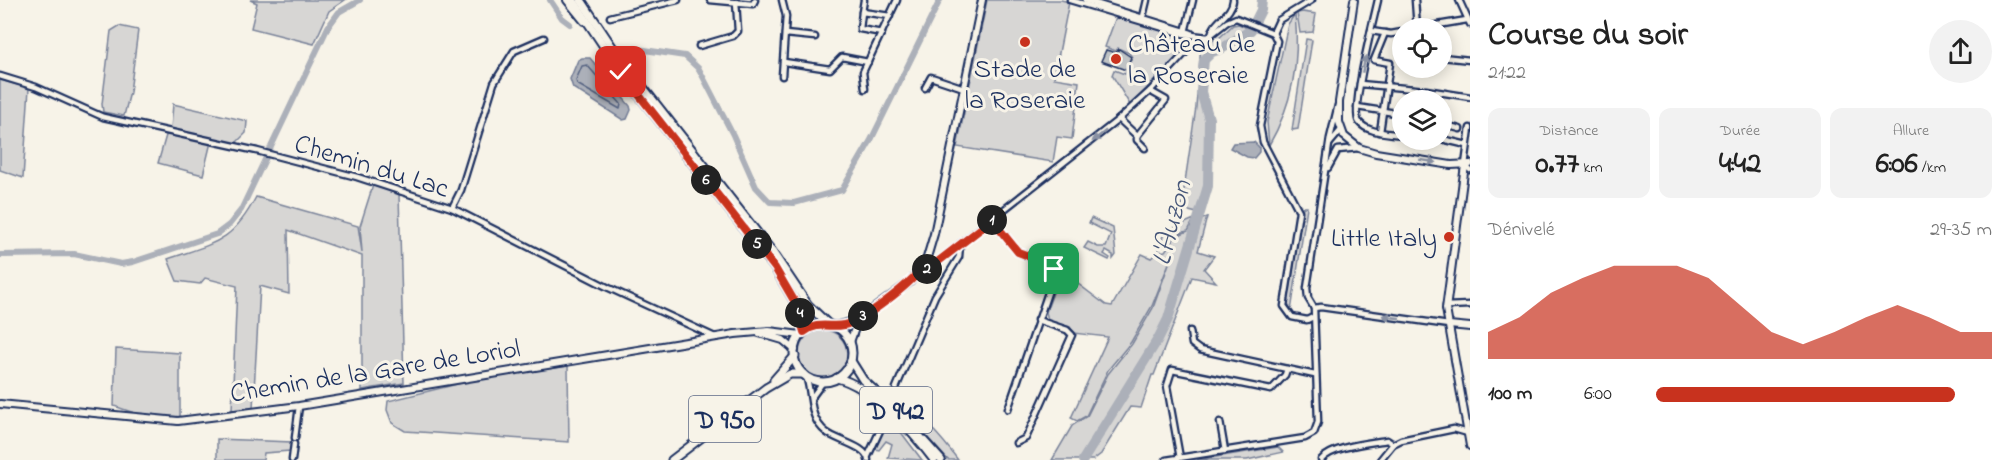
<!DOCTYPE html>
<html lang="fr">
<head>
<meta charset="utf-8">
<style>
  body { margin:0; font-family:"Indie Flower",sans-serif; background:#f2f2f2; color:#222; height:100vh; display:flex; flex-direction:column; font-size:22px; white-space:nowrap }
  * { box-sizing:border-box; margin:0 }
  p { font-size:20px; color:#767676 }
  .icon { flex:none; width:33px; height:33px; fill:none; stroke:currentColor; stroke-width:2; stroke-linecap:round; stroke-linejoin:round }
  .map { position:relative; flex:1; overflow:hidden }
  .side { display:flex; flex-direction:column; background:#fff; width:540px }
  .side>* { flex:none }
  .buttons { position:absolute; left:1392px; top:18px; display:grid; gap:12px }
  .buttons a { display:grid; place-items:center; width:60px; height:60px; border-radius:50%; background:#fff; box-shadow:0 3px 15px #0003; font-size:30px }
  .pin { position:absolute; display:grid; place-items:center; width:51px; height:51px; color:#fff; margin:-26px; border-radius:12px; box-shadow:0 3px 9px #0006 }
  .km { position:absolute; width:30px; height:30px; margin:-15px; border-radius:50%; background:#222; color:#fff; font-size:16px; line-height:30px; text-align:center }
  .round { display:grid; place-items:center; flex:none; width:63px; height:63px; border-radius:32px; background:#f2f2f2 }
  .overview { display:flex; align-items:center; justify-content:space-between; height:102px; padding:0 18px }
  h1 { font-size:33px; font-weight:800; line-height:45px }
  .stats { display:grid; grid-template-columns:repeat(3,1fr); gap:9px; height:102px; padding:6px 18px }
  .stats div { display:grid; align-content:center; border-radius:12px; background:#f2f2f2; text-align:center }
  .stats b { font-size:30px; font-weight:800 }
  .stats small { font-size:16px; font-weight:400 }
  .stats p { font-size:16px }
  .chart { height:168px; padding:12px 18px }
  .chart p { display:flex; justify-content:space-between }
  .chart svg { width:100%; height:108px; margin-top:6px; fill:#c8321e; opacity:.7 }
  ul { padding:0 18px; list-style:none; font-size:20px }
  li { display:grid; grid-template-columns:96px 72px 1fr; align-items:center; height:45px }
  li i { height:15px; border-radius:8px; background:#c8321e }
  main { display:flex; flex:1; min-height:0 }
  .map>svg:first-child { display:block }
  .green { fill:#d7d6d4; stroke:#798299; stroke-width:1.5 }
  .water { fill:#acb0b9; stroke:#727c95; stroke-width:1.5 }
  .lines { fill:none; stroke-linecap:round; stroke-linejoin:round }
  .shore { stroke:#556382; stroke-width:1.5 }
  .canal { stroke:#acb0b9; stroke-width:6 }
  .river { stroke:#acb0b9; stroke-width:10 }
  .building { fill:#c0c3c5; stroke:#1b2f5e; stroke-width:1.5 }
  .street-casing { stroke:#1b2f5e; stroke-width:9 }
  .secondary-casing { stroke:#1b2f5e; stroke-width:10 }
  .primary-casing { stroke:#1b2f5e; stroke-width:11 }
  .street { stroke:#f7f3e8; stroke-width:4.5 }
  .secondary { stroke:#f7f3e8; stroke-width:6 }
  .primary { stroke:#f7f3e8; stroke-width:7 }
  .oneway { fill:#8991a3 }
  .route-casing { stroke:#fff; stroke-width:12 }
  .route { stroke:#c8321e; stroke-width:8 }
  .poi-dot { fill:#c8321e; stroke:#f7f3e8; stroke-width:2 }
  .labels { text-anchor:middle; stroke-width:6; stroke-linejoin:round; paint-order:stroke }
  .shield { fill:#f7f3e8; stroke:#5d6a87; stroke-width:1.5 }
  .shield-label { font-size:26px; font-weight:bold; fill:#1b2f5e }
  .poi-label { font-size:27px; fill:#1b2f5e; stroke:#f7f3e8; text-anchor:start }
  .street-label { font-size:27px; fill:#1b2f5e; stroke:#f7f3e8 }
  .water-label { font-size:28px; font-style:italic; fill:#465679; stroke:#f7f3e8 }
</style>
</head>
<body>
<main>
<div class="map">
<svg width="1470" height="460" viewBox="0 0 1470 460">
  <rect width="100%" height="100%" fill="#f7f3e8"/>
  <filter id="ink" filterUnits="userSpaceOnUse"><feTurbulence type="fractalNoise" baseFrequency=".0167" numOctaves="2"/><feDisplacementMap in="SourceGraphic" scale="12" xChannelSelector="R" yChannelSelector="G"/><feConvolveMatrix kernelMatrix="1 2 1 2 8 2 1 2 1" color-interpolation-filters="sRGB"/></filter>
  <g filter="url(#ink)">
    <g class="green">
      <polygon points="250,0 345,0 329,11 314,44 251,28 257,3"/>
      <polygon points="987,0 1061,0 1069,2 1054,78 1079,82 1072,139 1057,137 1053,162 957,147"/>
      <polygon points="1303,12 1316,14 1313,32 1300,33 1297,13"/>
      <path d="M1295,14C1300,60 1293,104 1269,145L1267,122L1288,24Z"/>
      <polygon points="1116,17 1187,38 1189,46 1130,105 1112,75 1114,70 1125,74 1132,57 1129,53 1118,48 1116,51 1105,47"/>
      <polygon points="1239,24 1249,29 1223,46 1210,50 1202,59 1200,93 1207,119 1207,186 1197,213 1181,209 1196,107 1201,44 1219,38 1233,25"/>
      <polygon points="119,26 138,30 130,92 124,116 103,112 102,104 111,31"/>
      <polygon points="1306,39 1312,40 1298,129 1292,130"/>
      <polygon points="0,80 29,88 23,178 0,170"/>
      <polygon points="173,104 247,121 246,133 235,144 171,129"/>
      <polygon points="167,132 211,142 203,175 158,163"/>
      <path d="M373,185L399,194L404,383L362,390V256L288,230L289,294L260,286L253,408L232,410L237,286L205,278L200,284L177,281L168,259C214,243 232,243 256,197L358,226L362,252L360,226Z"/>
      <polygon points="1303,207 1307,207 1291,311 1288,303"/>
      <polygon points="1207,217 1198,251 1214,256 1204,269 1216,282 1192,277 1154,375 1152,375 1141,408 1130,407 1101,454 1093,460 1052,460 1072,426 1087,416 1108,374 1132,344 1153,308 1171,258 1152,306 1131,342 1108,370 1086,416 1077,421 1071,418 1108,337 1074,333 1070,327 1048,320 1046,312 1061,271 1106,305 1112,306 1142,254 1151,258 1158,252 1165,251 1176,236 1188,231 1175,234 1169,243 1159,249 1164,232 1194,219 1188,231 1194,223"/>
      <polygon points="1091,218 1113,228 1116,255 1113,259 1113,255 1106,251 1104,254 1110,258 1109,260 1084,248 1088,242 1098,247 1106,247 1111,234 1089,223"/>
      <circle cx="823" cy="354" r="24"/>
      <polygon points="116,349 180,353 180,417 146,417 114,406"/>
      <polygon points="568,366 569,442 405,431 392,423 387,410 388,401 482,378"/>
      <path d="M897,404C915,405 947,445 958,460H948Z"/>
      <polygon points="884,429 900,431 922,460 888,458 892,444 886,441 879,450 875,449"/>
      <polygon points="217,439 292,442 290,451 264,453 263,460 217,460"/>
      <polygon points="1278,447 1283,452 1247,460 1197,460"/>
    </g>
    <g class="water">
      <polygon points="582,58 590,58 630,106 631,110 627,119 623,120 573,88 570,79 578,60"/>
      <polygon points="1254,142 1259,147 1259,152 1254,158 1247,157 1230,148 1233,143"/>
    </g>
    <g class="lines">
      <polygon class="shore" points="587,65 621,104 620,109 577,84 576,80 582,66"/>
      <g class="canal">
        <polyline points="550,0 562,18 570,24"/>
        <polyline points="631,48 685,56 699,69 733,135 756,187 770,202 794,203 842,190 871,140 940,0"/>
        <polyline points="0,255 74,254 121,264 133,262 217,234 229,225 241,210 328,27 339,12 360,0"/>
      </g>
      <polyline class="river" points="1083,460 1158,339 1168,319 1208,186 1209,119 1201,92 1204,60 1212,52 1223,48 1251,30 1261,10 1262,0"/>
    </g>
    <polygon class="building" points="1119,49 1131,57 1126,70 1101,61 1106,50 1116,53"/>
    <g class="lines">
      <g class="street-casing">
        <g id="street">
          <polyline points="710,0 753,4 755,0"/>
          <polyline points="1070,0 1184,34 1208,37 1227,22 1236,18 1273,33"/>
          <polyline points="1085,0 1191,33"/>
          <path d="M1378,0C1374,18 1350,111 1359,122C1367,133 1390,133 1402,135"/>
          <polyline points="1415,0 1417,28"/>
          <polyline points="1459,0 1470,24"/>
          <polyline points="862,12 864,0"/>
          <polyline points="610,17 678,0"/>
          <polyline points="1142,21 1147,0"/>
          <polyline points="1420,28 1467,20"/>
          <polyline points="1371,31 1391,34 1402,32"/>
          <polyline points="1185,32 1193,0"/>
          <polyline points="882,33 860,29 862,12 890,16"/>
          <polyline points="1273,33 1277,41 1260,126 1263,142 1299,211 1284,306 1292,317 1307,320 1313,317"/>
          <polyline points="1273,33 1279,20 1312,0"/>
          <polyline points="785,34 815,37"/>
          <path d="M1211,35C1213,21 1232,15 1233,0"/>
          <polyline points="699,46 733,36 738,31 736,2"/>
          <polyline points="1442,57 1470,60"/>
          <polyline points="784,62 830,69 842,57 868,62"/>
          <polyline points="0,76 36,87 103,117 257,151 357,177 452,208 609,288 715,337"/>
          <polyline points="782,76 786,16 782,0"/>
          <polyline points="1360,84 1426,90 1470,97"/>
          <polyline points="925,88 931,77 964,88"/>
          <polyline points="865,89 863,72 897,0"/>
          <polyline points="1357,107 1402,114"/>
          <polyline points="1119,119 1137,136 1166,100 1150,91"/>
          <polyline points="1442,124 1460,129"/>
          <polyline points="1470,128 1465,165 1470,170"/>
          <polyline points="1380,132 1390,63 1374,60 1385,33"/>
          <polyline points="1137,136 1137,140 1145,148"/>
          <polyline points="1442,139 1467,145"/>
          <polyline points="1330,143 1341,130"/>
          <polyline points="1328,168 1338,150 1359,148"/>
          <polyline points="452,208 461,190 494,83 514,51 544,38"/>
          <polyline points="992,220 1018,252 1050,264 1055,272 1008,409"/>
          <polyline points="922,268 931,267 1119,119 1150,91 1200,37"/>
          <polyline points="1446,306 1470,305"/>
          <polyline points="1314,308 1308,298 1307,288 1330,138 1338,105"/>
          <polyline points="1314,308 1321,307 1449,325"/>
          <polyline points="1190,331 1192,344 1200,350 1315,375"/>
          <path d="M806,376C813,396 808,418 826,432C837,441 867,446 868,460"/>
          <polyline points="896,388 935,296 959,257 960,244"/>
          <polyline points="812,397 823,382"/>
          <polyline points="1220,422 1225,451"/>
          <polyline points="295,438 299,406"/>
          <polyline points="1016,443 1026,438 1072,335 1067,330 1037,320"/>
          <polyline points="868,456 884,422"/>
          <polyline points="1180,458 1167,386 1172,370 1271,390 1285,375 1287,369"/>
          <polyline points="292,460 294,444"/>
          <polyline points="1166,460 1305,438 1314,433 1318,422 1314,308"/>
          <path d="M1321,460C1333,446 1370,443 1387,440L1393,444"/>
          <polyline points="1380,460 1393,444 1401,440 1454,429 1468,433"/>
        </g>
      </g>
      <g class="secondary-casing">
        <g id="secondary">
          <polyline points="567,0 584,21"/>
          <polyline points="1354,0 1339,102 1339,122 1344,136 1359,148 1376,153 1451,165 1470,164"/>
          <polyline points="1465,165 1446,309 1470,446"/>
          <polyline points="1449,325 1470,327"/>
          <polyline points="834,326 858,320 910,282 926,261 934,234 982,0"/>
          <polyline points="759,333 783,340 795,350"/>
          <polyline points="850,342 858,320"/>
          <polyline points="0,404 178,421 299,406 735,334 769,331 801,335"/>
        </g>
      </g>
      <g class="primary-casing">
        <g id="primary">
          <polyline points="573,0 621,72 775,268 796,304 804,332"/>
          <polyline points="581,0 619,57 773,253 808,305 829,325"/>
          <circle cx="823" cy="353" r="29"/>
          <polyline points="851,361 863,380 896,410 941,460"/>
          <path d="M837,378C871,386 913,432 934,460"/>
          <polyline points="774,380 795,356"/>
          <polyline points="672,460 766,388 790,374 803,374"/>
        </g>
      </g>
      <use href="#street" class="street"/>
      <use href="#secondary" class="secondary"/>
      <use href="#primary" class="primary"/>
    </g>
    <defs><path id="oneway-solid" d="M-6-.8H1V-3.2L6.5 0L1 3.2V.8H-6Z" transform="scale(1.5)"/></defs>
    <g class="oneway">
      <use href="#oneway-solid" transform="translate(1364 64) rotate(-78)"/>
      <use href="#oneway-solid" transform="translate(1099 136) rotate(142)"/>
      <use href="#oneway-solid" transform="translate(1428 161) rotate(9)"/>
      <use href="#oneway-solid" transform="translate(1391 317) rotate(-172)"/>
    </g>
  </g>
  <g class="lines" filter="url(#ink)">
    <g class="route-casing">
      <path id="route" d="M621,72L775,268L796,304L804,332C818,321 829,328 844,325C864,321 910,284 922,268L931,267L992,220L1018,252L1050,264L1054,269"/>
    </g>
    <use href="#route" class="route"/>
  </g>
  <g class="poi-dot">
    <circle cx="1025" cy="42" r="6"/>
    <circle cx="1116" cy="59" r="6"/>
    <circle cx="1449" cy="237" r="6"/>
  </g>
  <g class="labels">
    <g class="shield">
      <rect x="860" y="387" width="72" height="46" rx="4.5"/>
      <rect x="689" y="396" width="72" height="46" rx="4.5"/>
    </g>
    <g class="shield-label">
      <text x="896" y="419">D 942</text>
      <text x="725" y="428">D 950</text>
    </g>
    <g class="poi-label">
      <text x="1128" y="52">Château de<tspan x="1128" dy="31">la Roseraie</tspan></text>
      <text x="1025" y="77" text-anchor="middle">Stade de<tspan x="1025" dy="31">la Roseraie</tspan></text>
      <text x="1437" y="246" text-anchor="end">Little Italy</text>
    </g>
    <g class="street-label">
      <text transform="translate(372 165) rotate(17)" y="9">Chemin du Lac</text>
      <text transform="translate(375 370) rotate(-9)" y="9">Chemin de la Gare de Loriol</text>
    </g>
    <g class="water-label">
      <text transform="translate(1170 222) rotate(-75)" y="10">L'Auzon</text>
    </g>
  </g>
</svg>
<div class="buttons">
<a><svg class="icon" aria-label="locate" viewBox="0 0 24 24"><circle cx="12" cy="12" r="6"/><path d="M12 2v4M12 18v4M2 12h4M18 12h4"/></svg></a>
<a><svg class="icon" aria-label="layers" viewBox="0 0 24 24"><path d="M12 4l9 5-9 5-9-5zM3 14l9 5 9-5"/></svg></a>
</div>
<div class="pin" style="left:1054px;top:269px;background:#1e9e55"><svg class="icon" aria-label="arrive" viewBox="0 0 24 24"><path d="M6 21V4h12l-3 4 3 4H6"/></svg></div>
<div class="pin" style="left:621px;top:72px;background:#d93025"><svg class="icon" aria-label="check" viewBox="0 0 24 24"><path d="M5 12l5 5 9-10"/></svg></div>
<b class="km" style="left:992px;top:220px">1</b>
<b class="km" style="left:927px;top:269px">2</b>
<b class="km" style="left:863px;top:316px">3</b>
<b class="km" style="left:800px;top:313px">4</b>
<b class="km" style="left:757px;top:244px">5</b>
<b class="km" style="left:706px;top:180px">6</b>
</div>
<section class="side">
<div class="overview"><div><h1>Course du soir</h1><p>21:22</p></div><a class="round"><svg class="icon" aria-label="share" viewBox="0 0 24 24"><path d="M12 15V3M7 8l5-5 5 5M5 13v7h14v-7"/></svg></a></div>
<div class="stats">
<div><p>Distance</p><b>0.77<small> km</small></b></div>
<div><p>Durée</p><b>4:42</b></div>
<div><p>Allure</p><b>6:06<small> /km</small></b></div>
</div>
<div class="chart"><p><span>Dénivelé</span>29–35 m</p>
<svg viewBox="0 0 160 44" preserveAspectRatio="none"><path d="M0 44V33L10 27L20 17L30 11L40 6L50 6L60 6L70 11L80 22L90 33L100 38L110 33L120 27L130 22L140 27L150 33L160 33V44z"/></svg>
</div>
<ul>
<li><b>100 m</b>6:00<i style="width:89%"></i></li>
</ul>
</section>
</main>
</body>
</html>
